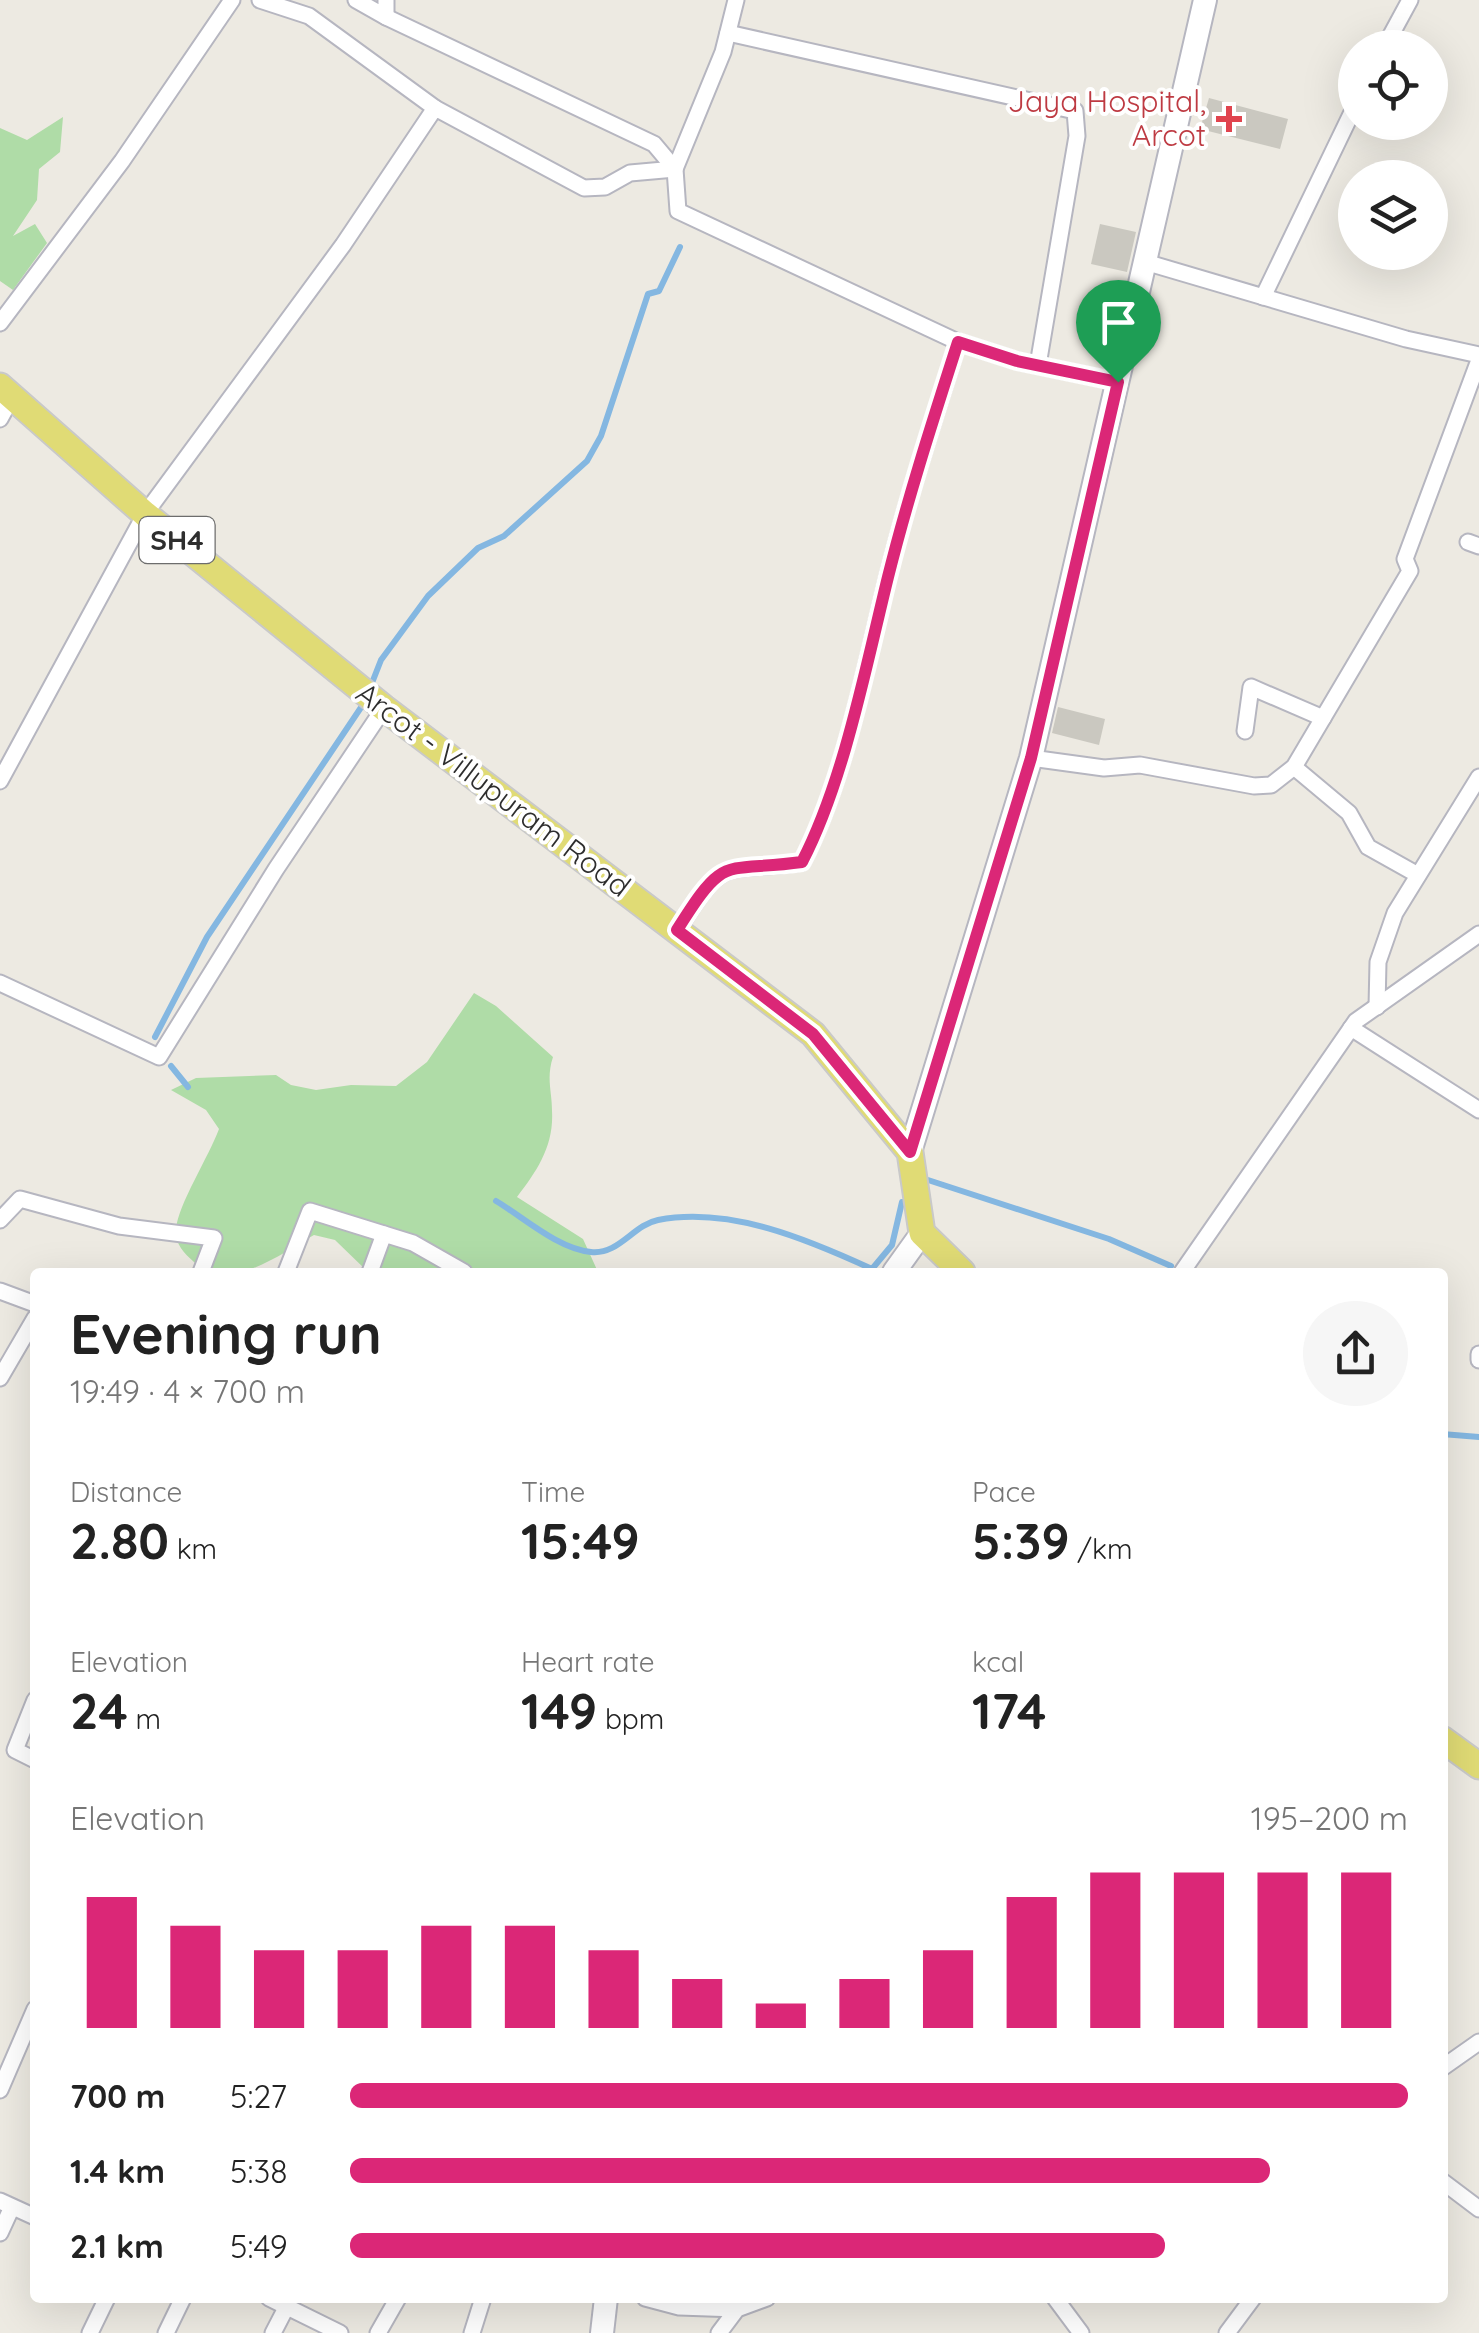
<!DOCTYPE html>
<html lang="en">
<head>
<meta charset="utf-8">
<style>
  body { margin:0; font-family:Quicksand,sans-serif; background:#f6f6f6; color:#222; height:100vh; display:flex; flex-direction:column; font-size:38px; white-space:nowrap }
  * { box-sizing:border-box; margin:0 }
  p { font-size:32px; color:#767676 }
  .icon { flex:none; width:55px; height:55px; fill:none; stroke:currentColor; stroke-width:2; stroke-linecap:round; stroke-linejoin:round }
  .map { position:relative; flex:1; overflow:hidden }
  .drawer { position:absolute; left:30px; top:1268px; width:1418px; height:1035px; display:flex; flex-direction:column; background:#fff; border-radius:10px; box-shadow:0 10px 40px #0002 }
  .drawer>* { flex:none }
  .controls { position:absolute; left:1338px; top:30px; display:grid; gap:20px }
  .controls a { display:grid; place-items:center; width:110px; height:110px; border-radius:50%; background:#fff; box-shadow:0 10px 40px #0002; font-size:50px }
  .pin { position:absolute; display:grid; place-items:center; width:85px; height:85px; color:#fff; margin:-102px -42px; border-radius:50% 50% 50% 0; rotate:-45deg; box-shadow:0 0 10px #0007 }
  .pin .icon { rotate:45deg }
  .round { display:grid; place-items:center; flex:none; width:105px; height:105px; border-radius:52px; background:#f6f6f6 }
  .overview { display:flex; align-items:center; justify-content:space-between; height:170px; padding:0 40px }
  h1 { font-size:55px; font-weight:800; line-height:75px }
  .stats { display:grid; grid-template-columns:repeat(3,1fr); gap:15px; height:170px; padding:10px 40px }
  .stats div { display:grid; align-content:center }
  .stats b { font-size:50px; font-weight:800 }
  .stats small { font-size:28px; font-weight:400 }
  .stats p { font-size:28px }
  .chart { height:280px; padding:20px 40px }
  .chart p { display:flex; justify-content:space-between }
  .chart svg { width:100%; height:180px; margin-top:10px; stroke:#db2777; stroke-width:6 }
  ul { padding:0 40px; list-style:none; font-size:32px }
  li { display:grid; grid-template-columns:160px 120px 1fr; align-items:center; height:75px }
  li i { height:25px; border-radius:12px; background:#db2777 }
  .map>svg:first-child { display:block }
  .green { fill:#afdca7 }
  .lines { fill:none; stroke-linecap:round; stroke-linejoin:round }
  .stream { stroke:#84b7e1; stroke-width:6 }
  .building { fill:#cac8c0 }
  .street-casing { stroke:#b6b6c0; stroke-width:19 }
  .secondary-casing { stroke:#b6b6c0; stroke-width:26 }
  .primary-casing { stroke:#c9c9c9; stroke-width:29 }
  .street { stroke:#fff; stroke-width:15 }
  .secondary { stroke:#fff; stroke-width:22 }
  .primary { stroke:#e0db75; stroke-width:25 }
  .route-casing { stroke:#fff; stroke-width:20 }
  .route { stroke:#db2777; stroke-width:12 }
  .health-dot { fill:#e0444e; stroke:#fff; stroke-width:4 }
  .labels { text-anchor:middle; stroke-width:8; stroke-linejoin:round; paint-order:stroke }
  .shield { fill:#fff; stroke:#6d6d6d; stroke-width:2.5 }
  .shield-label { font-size:28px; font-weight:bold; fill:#2e2e2e }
  .health-label { font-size:30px; fill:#be3a42; stroke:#fff; text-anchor:end }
  .street-label { font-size:30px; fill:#2e2e2e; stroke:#fff }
</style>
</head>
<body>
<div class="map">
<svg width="1479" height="2333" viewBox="0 0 1479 2333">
  <rect width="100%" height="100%" fill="#edeae2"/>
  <g class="green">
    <polygon points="63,117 60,152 39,169 37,200 13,236 35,224 47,243 13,290 0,281 0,128 27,140"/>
    <path d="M474,993L496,1006L553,1057C546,1078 552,1091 552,1111C554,1146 537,1171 517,1197L583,1239L598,1272H368L335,1240L314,1235C280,1254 230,1294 194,1262C183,1252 175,1244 176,1229C178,1205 209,1156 219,1129L206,1110L171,1090L196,1078L276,1075L291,1085L316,1090L351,1085L396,1086L427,1062Z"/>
  </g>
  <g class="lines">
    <g class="stream">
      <polyline points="370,688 381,660 428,596 478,548 504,536 587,461 601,436 648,294 659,291 680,247"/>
      <polyline points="155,1037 207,937 366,700"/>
      <polyline points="171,1066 188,1087"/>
      <polyline points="928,1180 1109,1239 1171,1266"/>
      <path d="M496,1201C523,1217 558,1249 591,1252C619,1255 633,1225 658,1220C730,1206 809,1240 872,1269L892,1245L902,1202"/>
      <polyline points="1442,1434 1479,1437"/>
    </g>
  </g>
  <g class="building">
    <polygon points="1209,98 1288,119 1280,149 1200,129"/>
    <polygon points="1100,224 1136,232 1127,272 1091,264"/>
    <polygon points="1058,707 1105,719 1099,745 1052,733"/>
  </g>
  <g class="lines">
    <g class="street-casing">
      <g id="street">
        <polyline points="260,0 309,16 435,108"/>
        <polyline points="356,0 386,17 386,0"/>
        <polyline points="736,0 723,52 675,169 678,211 958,342 1017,361 1118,382"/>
        <polyline points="386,17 654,144 675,169"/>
        <polyline points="728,33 1075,111 1077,136 1038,365"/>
        <polyline points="1384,48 1410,0"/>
        <polyline points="1145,262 1406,339 1479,355"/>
        <polyline points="1263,297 1355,106"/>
        <polyline points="0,323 122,161 232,0"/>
        <polyline points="0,419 12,397"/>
        <polyline points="1468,542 1479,546"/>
        <polyline points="1245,731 1251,687 1323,718"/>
        <polyline points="1031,758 1104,768 1140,765 1254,786 1271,785 1294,767 1410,571 1405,559 1479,360"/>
        <polyline points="1294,767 1349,813 1368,847 1418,875"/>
        <polyline points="0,781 145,514 343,245 435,108 584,188 605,187 630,173 675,169"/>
        <path d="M677,931C726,852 721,874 802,862C843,784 865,670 886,584C906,502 933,422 958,342"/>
        <polyline points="0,983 159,1057 276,869 384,708"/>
        <polyline points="1377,1007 1378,962 1395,913 1479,777"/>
        <polyline points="1351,1028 1479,1110"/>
        <polyline points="0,1220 20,1199 119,1226 214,1238 201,1272"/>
        <polyline points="286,1272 310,1211 384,1234"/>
        <polyline points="370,1272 384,1234 413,1243 464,1272"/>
        <polyline points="1182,1272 1356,1021 1479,934"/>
        <polyline points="0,1291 35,1304"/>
        <polyline points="1479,1354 1479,1360"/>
        <polyline points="0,1378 35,1318"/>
        <polyline points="35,1700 15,1750 35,1760"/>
        <polyline points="1442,2068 1479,2042"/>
        <polyline points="0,2090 35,2009"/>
        <polyline points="1442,2181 1479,2209"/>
        <polyline points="0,2201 35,2217"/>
        <polyline points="0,2233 12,2207"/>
        <polyline points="269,2298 340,2333"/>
        <polyline points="645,2298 679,2307 737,2309"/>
        <polyline points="1055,2298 1081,2333"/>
        <polyline points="90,2333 107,2298"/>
        <polyline points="166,2333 183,2298"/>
        <polyline points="273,2333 287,2306"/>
        <polyline points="378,2333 398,2298"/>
        <polyline points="472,2333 483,2298"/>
        <polyline points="719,2333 737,2309 767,2298"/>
        <polyline points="1227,2333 1253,2298"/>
      </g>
    </g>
    <g class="secondary-casing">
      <g id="secondary">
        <polyline points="910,1152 1031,758 1205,0"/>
        <polyline points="894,1272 922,1233"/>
        <polyline points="602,2333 606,2298"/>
      </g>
    </g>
    <g class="primary-casing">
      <g id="primary">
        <polyline points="0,386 145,514 384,708 813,1034 910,1152 922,1233 962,1272"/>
        <polyline points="1442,1739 1479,1766"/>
      </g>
    </g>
    <use href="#street" class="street"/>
    <use href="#secondary" class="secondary"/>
    <use href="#primary" class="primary"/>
  </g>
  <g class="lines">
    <g class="route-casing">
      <path id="route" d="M958,342L1017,361L1118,382L1031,758L910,1152L813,1034L677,930C726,852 721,873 802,862C844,781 866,666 888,577C908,497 933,420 958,342Z"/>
    </g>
    <use href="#route" class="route"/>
  </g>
  <path class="health-dot" d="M1224 104h10v10h10v10h-10v10h-10v-10h-10v-10h10z"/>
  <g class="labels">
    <rect class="shield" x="139.5" y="517" width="75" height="46" rx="8"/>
    <g class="shield-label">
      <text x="177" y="550">SH4</text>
    </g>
    <g class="health-label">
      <text x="1206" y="112">Jaya Hospital,<tspan x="1206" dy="34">Arcot</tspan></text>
    </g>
    <g class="street-label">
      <text transform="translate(493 790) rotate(37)" y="10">Arcot - Villupuram Road</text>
    </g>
  </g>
</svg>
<div class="controls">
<a><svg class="icon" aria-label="locate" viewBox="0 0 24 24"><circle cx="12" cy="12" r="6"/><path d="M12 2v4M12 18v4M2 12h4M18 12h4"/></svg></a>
<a><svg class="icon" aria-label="layers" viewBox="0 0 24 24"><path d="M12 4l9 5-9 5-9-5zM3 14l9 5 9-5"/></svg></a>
</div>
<div class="pin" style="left:1118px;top:382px;background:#1e9e55"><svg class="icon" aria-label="arrive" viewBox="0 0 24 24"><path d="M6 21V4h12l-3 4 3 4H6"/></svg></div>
<section class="drawer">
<div class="overview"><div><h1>Evening run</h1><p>19:49 · 4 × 700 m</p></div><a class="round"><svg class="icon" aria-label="share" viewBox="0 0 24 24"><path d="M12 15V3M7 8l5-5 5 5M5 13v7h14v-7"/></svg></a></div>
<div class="stats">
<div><p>Distance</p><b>2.80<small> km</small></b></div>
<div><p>Time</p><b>15:49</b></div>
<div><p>Pace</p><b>5:39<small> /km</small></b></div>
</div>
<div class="stats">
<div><p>Elevation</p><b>24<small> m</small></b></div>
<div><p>Heart rate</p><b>149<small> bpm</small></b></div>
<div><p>kcal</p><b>174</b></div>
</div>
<div class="chart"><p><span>Elevation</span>195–200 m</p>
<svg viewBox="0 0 160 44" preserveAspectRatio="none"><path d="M5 44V12M15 44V19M25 44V25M35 44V25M45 44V19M55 44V19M65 44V25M75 44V32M85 44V38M95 44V32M105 44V25M115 44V12M125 44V6M135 44V6M145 44V6M155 44V6"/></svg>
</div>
<ul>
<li><b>700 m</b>5:27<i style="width:100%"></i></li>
<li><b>1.4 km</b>5:38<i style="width:87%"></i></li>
<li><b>2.1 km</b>5:49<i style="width:77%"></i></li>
</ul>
</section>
</div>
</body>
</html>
